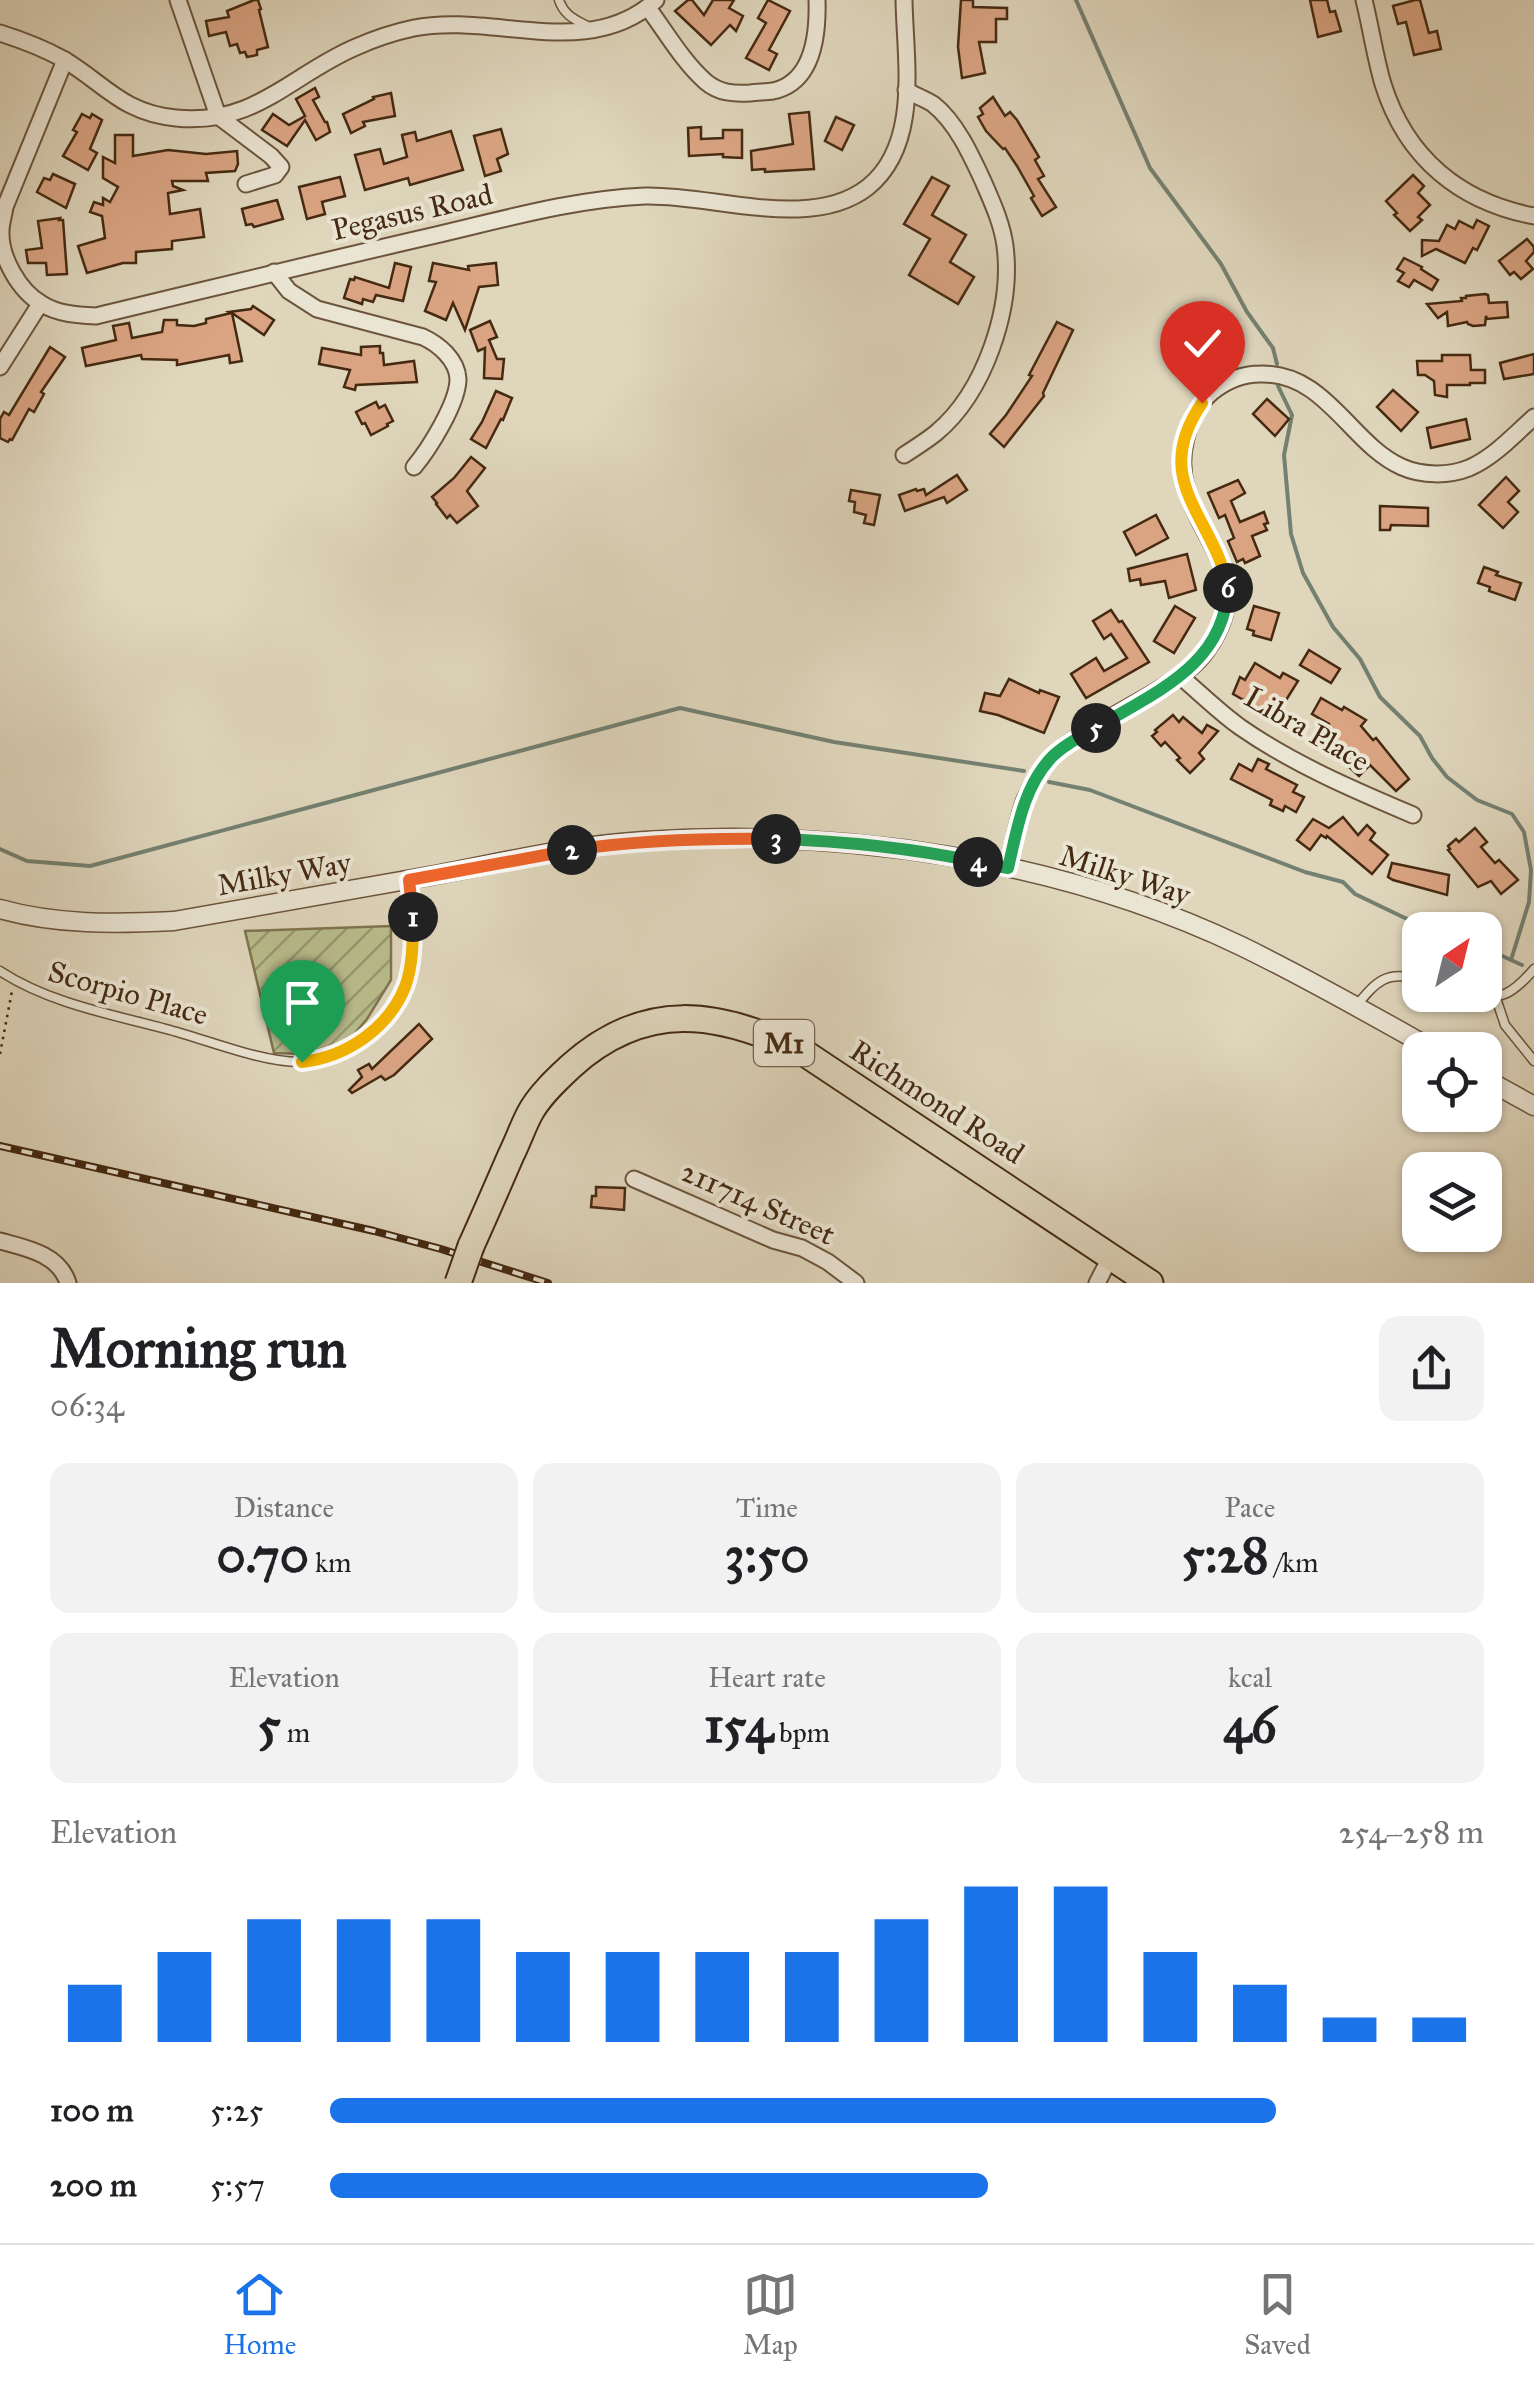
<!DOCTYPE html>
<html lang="en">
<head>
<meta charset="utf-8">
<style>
  body { margin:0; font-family:"IM FELL Great Primer",serif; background:#f2f2f2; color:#202124; height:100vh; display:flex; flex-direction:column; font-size:38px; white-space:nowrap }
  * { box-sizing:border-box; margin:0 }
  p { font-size:32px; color:#757577 }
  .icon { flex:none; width:55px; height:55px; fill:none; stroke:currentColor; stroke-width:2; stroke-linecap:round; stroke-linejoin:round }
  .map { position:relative; height:1283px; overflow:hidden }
  .details { display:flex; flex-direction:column; background:#fff; flex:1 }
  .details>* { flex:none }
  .needle { width:65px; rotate:35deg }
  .controls { position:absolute; left:1402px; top:912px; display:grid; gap:20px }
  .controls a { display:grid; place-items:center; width:100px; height:100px; border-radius:20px; background:#fff; box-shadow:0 2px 8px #0004; font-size:50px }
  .pin { position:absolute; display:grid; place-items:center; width:85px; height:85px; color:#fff; margin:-102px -42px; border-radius:50% 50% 50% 0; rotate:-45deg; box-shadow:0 0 10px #0007 }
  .pin .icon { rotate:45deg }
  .km { position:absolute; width:50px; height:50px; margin:-25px; border-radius:50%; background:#222; color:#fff; font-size:28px; line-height:50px; text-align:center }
  .round { display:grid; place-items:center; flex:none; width:105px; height:105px; border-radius:20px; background:#f2f2f2 }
  .head { display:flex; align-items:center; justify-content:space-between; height:170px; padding:0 50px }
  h1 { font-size:55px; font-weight:700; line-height:75px }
  .metrics { display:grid; grid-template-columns:repeat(3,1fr); gap:15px; height:170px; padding:10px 50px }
  .metrics div { display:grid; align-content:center; border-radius:20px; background:#f2f2f2; text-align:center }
  .metrics b { font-size:50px; font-weight:700 }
  .metrics small { font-size:28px; font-weight:400 }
  .metrics p { font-size:28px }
  .chart { height:280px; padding:20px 50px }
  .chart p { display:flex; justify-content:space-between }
  .chart svg { width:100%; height:180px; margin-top:10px; stroke:#1a73e8; stroke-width:6 }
  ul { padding:0 50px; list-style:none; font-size:32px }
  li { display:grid; grid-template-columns:160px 120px 1fr; align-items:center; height:75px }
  li i { height:25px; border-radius:12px; background:#1a73e8 }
  .menu { display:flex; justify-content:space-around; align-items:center; height:140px; border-top:2px solid #e0e0e0; background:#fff; font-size:28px; color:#757577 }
  .menu a { display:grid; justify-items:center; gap:5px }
  .menu .on { color:#1a73e8 }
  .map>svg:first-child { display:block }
  .garden { fill:url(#garden-furrows); stroke:#7f734e; stroke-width:2.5 }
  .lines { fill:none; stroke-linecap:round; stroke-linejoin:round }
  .stream { stroke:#748071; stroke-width:4 }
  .building { fill:#daa483; stroke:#452a11; stroke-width:2.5 }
  .service-casing { stroke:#6c553c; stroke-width:11 }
  .minor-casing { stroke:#6c553c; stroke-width:19 }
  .tertiary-casing { stroke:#6c553c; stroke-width:21 }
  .trunk-casing { stroke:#452a11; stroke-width:29 }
  .path { stroke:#452a11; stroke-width:2.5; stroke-dasharray:2.5 5; stroke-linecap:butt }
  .service { stroke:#eae4d3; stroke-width:8 }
  .minor { stroke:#eae4d3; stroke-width:15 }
  .tertiary { stroke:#eae4d3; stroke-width:18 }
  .trunk { stroke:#dfd6bc; stroke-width:25 }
  .rail-casing { stroke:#452a11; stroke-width:8 }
  .rail { stroke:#eae4d3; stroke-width:4; stroke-dasharray:11; stroke-linecap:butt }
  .trunk-bridge-casing { stroke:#452a11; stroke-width:29; stroke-linecap:butt }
  .trunk-bridge { stroke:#dfd6bc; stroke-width:25 }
  .split-1-casing { stroke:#fff; stroke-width:20 }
  .split-2-casing { stroke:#fff; stroke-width:20 }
  .split-3-casing { stroke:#fff; stroke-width:20 }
  .split-4-casing { stroke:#fff; stroke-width:20 }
  .split-5-casing { stroke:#fff; stroke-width:20 }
  .split-6-casing { stroke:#fff; stroke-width:20 }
  .split-7-casing { stroke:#fff; stroke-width:20 }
  .split-1 { stroke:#f5b400; stroke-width:12 }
  .split-2 { stroke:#f0652b; stroke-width:12 }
  .split-3 { stroke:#f0652b; stroke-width:12 }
  .split-4 { stroke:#22a559; stroke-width:12 }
  .split-5 { stroke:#22a559; stroke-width:12 }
  .split-6 { stroke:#22a559; stroke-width:12 }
  .split-7 { stroke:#f5b400; stroke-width:12 }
  .labels { text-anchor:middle; stroke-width:8; stroke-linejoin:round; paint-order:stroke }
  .shield { fill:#eae4d3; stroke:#76624b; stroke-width:2.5 }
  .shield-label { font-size:28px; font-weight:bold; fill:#452a11 }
  .street-label { font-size:30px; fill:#452a11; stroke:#eae4d3 }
</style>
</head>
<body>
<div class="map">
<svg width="1534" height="1283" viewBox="0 0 1534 1283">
  <defs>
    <pattern id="garden-furrows" width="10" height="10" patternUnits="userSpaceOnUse" patternTransform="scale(2.5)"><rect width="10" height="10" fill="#b9bc8c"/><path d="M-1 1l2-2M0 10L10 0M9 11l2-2" fill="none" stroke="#989971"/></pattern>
  </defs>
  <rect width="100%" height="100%" fill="#dfd6bc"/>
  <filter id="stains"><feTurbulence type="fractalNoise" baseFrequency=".002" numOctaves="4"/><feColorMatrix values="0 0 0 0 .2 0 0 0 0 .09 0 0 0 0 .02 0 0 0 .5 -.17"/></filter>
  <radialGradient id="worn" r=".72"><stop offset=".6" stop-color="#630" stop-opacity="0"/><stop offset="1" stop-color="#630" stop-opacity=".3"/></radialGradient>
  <polygon class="garden" points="391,926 391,980 367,1019 349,1040 306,1054 274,1053 245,931"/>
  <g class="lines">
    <g class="stream">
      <polyline points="1076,0 1150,168 1221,264 1247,312 1273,348 1277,364"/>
      <polyline points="1278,386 1292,415 1284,455 1291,534 1303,573 1333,627 1360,659 1380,697 1420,736 1432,758 1447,777 1477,800 1512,814 1524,832 1531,870 1529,902 1511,960"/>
      <polyline points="1049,782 1090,790 1305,872 1343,882 1355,894 1405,918 1437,930"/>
      <polyline points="0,849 27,861 90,866 680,708 834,742 1024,771"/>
      <polyline points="1485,948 1522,965"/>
    </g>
  </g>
  <g class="building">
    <polygon points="254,0 258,0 261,9 259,10 268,47 257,50 257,55 247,57 245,52 240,53 237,44 230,46 226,32 209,36 206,21 229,17 227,11"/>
    <polygon points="688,0 692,0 704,15 713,0 734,0 729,8 743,16 736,31 730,25 711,45 675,11"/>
    <polygon points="768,0 790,11 769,50 777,54 769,70 746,58 766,23 758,18"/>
    <polygon points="961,0 973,0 973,7 1007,8 1007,19 996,19 996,42 979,42 985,73 962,78 958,47"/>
    <polygon points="1310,0 1327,0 1330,12 1335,11 1341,31 1318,37"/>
    <polygon points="1415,0 1420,0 1429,33 1437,31 1441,49 1414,55 1406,22 1398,24 1393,6"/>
    <polygon points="315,88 319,97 313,100 325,122 327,122 330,132 316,140 305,120 287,146 262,130 273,114 289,125 305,116 296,99"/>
    <polygon points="391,93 395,116 363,122 365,126 351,133 343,114 374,99 373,97"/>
    <polygon points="993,97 1005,116 1010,112 1017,120 1039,157 1035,160 1044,176 1038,179 1056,207 1042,216 1031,198 1034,196 1017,166 1005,148 1003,149 986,131 978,117 983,114 980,108"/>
    <polygon points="809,112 814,169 765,172 765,169 752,170 751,151 793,144 789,114"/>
    <polygon points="82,114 90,118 92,114 102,120 90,149 97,153 88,170 63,156 77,132 73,130"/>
    <polygon points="836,117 854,125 842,150 825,141"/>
    <polygon points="701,127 701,139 723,138 723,130 742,130 742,158 723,157 723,154 689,156 688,128"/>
    <polygon points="501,129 508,154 497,159 501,171 485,176 474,136"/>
    <polygon points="451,131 463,170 410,185 408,178 365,190 355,155 380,149 384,164 407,157 402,135 415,132 417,141"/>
    <polygon points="115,135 133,135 133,156 168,150 206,154 237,151 238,164 235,171 206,173 208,181 172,181 173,186 183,190 168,193 170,214 200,209 204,237 172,241 172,249 136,252 136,263 123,263 87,273 78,246 105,238 102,216 90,212 94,202 103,205 103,198 110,202 118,187 103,178 103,157 115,163"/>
    <polygon points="53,174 75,184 66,208 37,192 44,178 50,180"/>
    <polygon points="1413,175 1424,186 1418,193 1430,205 1418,217 1422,220 1410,231 1394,215 1397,213 1386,201"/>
    <polygon points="340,177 345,196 322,202 325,214 307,219 299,187"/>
    <polygon points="932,177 949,186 932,215 966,235 950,262 974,277 958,304 909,275 930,239 904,224"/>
    <polygon points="277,200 283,219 254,227 252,224 246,225 242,209"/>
    <polygon points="60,218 59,220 63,220 67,274 47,275 46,263 28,263 26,250 42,248 38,221"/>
    <polygon points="1477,220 1489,226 1477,250 1473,248 1465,263 1436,249 1422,256 1422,240 1439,241 1447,225 1455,229 1459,221 1473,228"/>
    <polygon points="1527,239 1534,247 1534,252 1526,261 1533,269 1521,279 1514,272 1510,275 1499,261"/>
    <polygon points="1404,258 1422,267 1421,269 1438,280 1432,290 1414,280 1409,287 1398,281 1404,273 1397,269"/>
    <polygon points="395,263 411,267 403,301 376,295 373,302 363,299 362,304 344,298 350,279 354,280 355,277 389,288"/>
    <polygon points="433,263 469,270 468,266 496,263 498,285 479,287 465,330 453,303 446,320 425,311 436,282 429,281"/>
    <polygon points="1485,294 1488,295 1489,303 1507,302 1508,317 1487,319 1486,316 1485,325 1473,326 1468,324 1467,322 1448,326 1447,312 1438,318 1427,304 1462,301 1461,298 1466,298 1466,296"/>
    <polygon points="253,306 274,320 264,335 232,313 242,361 230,363 229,355 177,365 177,360 142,359 141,355 86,366 82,348 116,340 113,326 129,323 132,338 162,332 164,320 177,320 177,325 194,326 206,323 206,319 231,313 229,312 251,309"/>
    <polygon points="490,321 497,337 489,340 497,359 504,359 502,379 484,378 485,348 478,351 470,330"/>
    <polygon points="1057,322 1073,330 1043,393 1044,396 1004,447 990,434 1006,415 1032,376 1029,375"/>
    <polygon points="380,346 380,353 383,353 384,365 414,361 417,382 356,385 355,390 344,387 350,370 319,364 322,348 361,355 361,347"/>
    <polygon points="50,347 65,357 41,392 44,394 34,412 29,409 12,440 10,439 8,442 0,438 0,419 4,412 9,415"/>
    <polygon points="1534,354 1534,374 1504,379 1500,363"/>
    <polygon points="1442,355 1470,355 1471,370 1485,370 1485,383 1470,383 1470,385 1447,385 1447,397 1435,395 1434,381 1425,375 1418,375 1417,361 1442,361"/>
    <polygon points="1393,390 1418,412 1401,431 1377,407"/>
    <polygon points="496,391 512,398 503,420 501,419 486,448 471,439 482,422"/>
    <polygon points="1267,399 1289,419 1275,436 1253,414"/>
    <polygon points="376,402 379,408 385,405 393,421 387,424 388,426 371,435 365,423 362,424 356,412"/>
    <polygon points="1466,419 1470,439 1431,448 1427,428"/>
    <polygon points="471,457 485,468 467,491 478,506 457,523 450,515 447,518 436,504 437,503 432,497 454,478"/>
    <polygon points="957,475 967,490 947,503 944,497 905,511 899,495 916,489 917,491 924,489 926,495"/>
    <polygon points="1506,477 1519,491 1508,502 1518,512 1503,528 1479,505"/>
    <polygon points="1238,480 1245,493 1231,501 1240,522 1264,512 1268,523 1264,524 1267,530 1252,536 1260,556 1245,563 1243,559 1237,562 1228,541 1234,538 1225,515 1219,518 1208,493"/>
    <polygon points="851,490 880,495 874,525 864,523 866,515 854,512 855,502 849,501"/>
    <polygon points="1380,506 1428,508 1428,526 1391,525 1390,530 1380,530"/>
    <polygon points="1156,515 1168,538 1136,555 1124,532"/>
    <polygon points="1187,554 1196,590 1169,598 1165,581 1141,585 1140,579 1130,581 1128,569"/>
    <polygon points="1484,567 1498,572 1496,575 1521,583 1515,600 1489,591 1490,587 1478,583"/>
    <polygon points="1175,606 1195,618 1174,653 1154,641"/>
    <polygon points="1254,606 1279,613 1271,640 1253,635 1254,631 1247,629"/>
    <polygon points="1111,610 1119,622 1122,621 1149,662 1086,698 1071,674 1096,658 1104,671 1127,658 1111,634 1104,639 1093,621"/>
    <polygon points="1309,650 1340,669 1331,683 1300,665"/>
    <polygon points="1255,663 1280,678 1283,673 1298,681 1273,721 1259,713 1261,710 1233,694 1240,677 1245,680"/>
    <polygon points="1009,679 1039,693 1040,690 1059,697 1044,733 998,715 980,711 985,693 1000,696"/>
    <polygon points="1321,698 1342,710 1344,707 1366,720 1361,726 1373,740 1376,738 1409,779 1396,791 1370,765 1359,776 1346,764 1350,759 1320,741 1329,724 1312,714"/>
    <polygon points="1173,715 1179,722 1183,717 1202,733 1207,725 1218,731 1199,753 1204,759 1190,773 1177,760 1180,758 1165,742 1161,746 1152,736 1157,732 1155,730"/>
    <polygon points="1258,759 1269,764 1266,769 1297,785 1293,792 1304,797 1296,812 1285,806 1283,811 1270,805 1272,800 1231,779 1239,764 1252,771"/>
    <polygon points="1343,817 1358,835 1367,825 1375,833 1370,840 1388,855 1372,874 1327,836 1326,838 1321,835 1310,850 1297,840 1313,819 1329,828"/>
    <polygon points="1475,828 1487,842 1481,847 1495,863 1499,860 1518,880 1501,894 1491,881 1478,887 1448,850 1450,849 1448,846 1456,839 1459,842"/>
    <polygon points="1392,863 1449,875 1447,895 1393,880 1388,877"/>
    <polygon points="419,1024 432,1039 394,1075 385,1080 381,1076 352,1093 349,1090 362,1077 358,1070 369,1064 372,1069"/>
    <polygon points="596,1187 625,1188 624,1210 591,1207 592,1196 596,1196"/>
  </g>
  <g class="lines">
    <g class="service-casing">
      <g id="service">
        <path d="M559,0C564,15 574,19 587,26"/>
        <path d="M0,971C49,1003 110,1014 166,1029C205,1039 260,1062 299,1062C326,1063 348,1052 368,1034C417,991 418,940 409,880"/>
        <path d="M1468,995C1501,1001 1513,994 1534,969"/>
        <polyline points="1496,998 1505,1025 1534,1061"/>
        <path d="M1356,1006C1376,982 1387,969 1420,980"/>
      </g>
    </g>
    <g class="minor-casing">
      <g id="minor">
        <polyline points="178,0 218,116 271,156 281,167 275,175 246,184"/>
        <path d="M1364,0C1371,28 1375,57 1383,84C1406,158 1460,202 1534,216"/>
        <path d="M648,8C666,32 683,62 706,82C719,93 734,94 750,93C758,92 766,92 773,91C814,82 818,33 817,0"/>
        <path d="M0,33C22,40 43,48 63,59C104,83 122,113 176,118C255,126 292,74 356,47C374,39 395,32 414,28C493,12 588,62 656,0"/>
        <path d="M65,60L5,207C4,215 1,223 1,231C0,257 19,291 42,304C58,314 77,315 96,316C209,289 322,261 436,235C505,219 574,199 645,196C713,194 811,232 868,187C921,144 905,60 904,0"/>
        <path d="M274,272L289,291L317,309L423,337C438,344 457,359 458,379C458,403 429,449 414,467"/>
        <polyline points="0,367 40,304"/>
        <path d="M904,455C915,448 926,441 936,433C985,392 1013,308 1005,246C1002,223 992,202 983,181C971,155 956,122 933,104C925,99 914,95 906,90"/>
        <path d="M1181,677C1200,693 1219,712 1240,727C1293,764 1354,790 1413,815"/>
        <path d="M1008,868C1013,846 1017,823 1024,802C1030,787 1041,768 1052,757C1073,736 1121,712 1148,696C1169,683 1193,671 1207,650C1270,561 1163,525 1186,438C1190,421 1198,404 1212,392C1226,381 1242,374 1260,374C1326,372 1350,444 1402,467C1422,476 1449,476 1469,468C1494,457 1514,435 1534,417"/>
        <polyline points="634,1179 773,1240 802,1248 828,1262 856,1283"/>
        <path d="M0,1241C26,1248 59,1254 68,1283"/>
        <polyline points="1097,1283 1111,1256"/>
      </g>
    </g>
    <g class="tertiary-casing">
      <g id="tertiary">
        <path d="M0,909C57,925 115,924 174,921C261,906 348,891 435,875C504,862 574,845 644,841C845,828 1058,859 1241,946C1307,978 1370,1014 1434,1050"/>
        <polyline points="1485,1079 1534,1106"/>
      </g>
    </g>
    <g class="trunk-casing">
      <path id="trunk" d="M471,1246C485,1215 498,1185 511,1155C518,1141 523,1126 530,1113C539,1096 556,1080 570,1067C645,999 719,1011 803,1052L1150,1283"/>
    </g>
    <polyline class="path" points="0,1054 12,991"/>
    <use href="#service" class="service"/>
    <use href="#minor" class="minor"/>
    <use href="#tertiary" class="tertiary"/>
    <use href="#trunk" class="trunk"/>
    <g class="rail-casing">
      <polyline id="rail" points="0,1146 374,1231 441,1249 548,1283"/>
    </g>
    <use href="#rail" class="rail"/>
    <g class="trunk-bridge-casing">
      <polyline id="trunk-bridge" points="458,1283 471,1246"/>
    </g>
    <use href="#trunk-bridge" class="trunk-bridge"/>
  </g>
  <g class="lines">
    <g class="split-1-casing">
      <path id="split-1" d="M302,1062C346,1057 388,1029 405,987C413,966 413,939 413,917"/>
    </g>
    <g class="split-2-casing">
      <polyline id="split-2" points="413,917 409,880 572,850"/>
    </g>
    <g class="split-3-casing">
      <path id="split-3" d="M572,850C640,840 707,838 776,839"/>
    </g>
    <g class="split-4-casing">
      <path id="split-4" d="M776,839C844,841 911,848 978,862"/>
    </g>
    <g class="split-5-casing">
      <path id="split-5" d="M978,862L1008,868C1017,830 1023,789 1050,759C1062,746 1080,737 1096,728"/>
    </g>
    <g class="split-6-casing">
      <path id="split-6" d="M1096,728C1154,692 1224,666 1228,588"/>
    </g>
    <g class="split-7-casing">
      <path id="split-7" d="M1202,403C1148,482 1215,517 1228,588"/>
    </g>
    <use href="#split-1" class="split-1"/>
    <use href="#split-2" class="split-2"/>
    <use href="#split-3" class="split-3"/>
    <use href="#split-4" class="split-4"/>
    <use href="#split-5" class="split-5"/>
    <use href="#split-6" class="split-6"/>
    <use href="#split-7" class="split-7"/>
  </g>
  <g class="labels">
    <rect class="shield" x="754" y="1020" width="60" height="46" rx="8"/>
    <g class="shield-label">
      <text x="784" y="1053">M1</text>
    </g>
    <g class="street-label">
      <text transform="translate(412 212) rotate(-13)" y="10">Pegasus Road</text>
      <text transform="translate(1307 729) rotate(30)" y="10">Libra Place</text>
      <text transform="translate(284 874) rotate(-10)" y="10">Milky Way</text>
      <text transform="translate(1125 875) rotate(18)" y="10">Milky Way</text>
      <text transform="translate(128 993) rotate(16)" y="10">Scorpio Place</text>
      <text transform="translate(937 1102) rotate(33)" y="10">Richmond Road</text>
      <text transform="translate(758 1203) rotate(24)" y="10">211714 Street</text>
    </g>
  </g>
  <rect width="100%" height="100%" filter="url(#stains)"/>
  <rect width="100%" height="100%" fill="url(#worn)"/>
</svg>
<div class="controls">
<a><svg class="needle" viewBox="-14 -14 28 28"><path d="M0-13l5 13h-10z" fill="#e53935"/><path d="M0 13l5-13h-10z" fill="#757577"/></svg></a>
<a><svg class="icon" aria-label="locate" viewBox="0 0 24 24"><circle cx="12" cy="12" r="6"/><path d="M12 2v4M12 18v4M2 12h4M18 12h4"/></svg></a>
<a><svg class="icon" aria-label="layers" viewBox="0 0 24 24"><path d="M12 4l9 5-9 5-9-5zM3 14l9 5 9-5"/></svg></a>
</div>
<div class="pin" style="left:302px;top:1062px;background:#1e9e55"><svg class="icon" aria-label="arrive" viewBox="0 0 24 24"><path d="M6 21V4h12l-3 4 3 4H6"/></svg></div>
<div class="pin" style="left:1202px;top:403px;background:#d93025"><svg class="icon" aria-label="check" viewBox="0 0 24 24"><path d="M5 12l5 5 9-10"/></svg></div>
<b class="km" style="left:413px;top:917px">1</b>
<b class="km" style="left:572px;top:850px">2</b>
<b class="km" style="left:776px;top:839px">3</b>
<b class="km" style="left:978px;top:862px">4</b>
<b class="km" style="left:1096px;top:728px">5</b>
<b class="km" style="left:1228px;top:588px">6</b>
</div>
<section class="details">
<div class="head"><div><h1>Morning run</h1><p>06:34</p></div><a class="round"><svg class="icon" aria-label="share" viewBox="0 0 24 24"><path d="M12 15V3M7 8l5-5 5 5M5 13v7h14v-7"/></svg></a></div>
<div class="metrics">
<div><p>Distance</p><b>0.70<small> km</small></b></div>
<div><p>Time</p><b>3:50</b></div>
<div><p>Pace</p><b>5:28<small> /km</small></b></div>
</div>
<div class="metrics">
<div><p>Elevation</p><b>5<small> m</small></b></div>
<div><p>Heart rate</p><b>154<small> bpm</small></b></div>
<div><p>kcal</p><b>46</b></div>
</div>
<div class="chart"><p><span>Elevation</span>254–258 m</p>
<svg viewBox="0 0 160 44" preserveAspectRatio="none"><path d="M5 44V30M15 44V22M25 44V14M35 44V14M45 44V14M55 44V22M65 44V22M75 44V22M85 44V22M95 44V14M105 44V6M115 44V6M125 44V22M135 44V30M145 44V38M155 44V38"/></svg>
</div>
<ul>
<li><b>100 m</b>5:25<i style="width:82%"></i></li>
<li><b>200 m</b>5:57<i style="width:57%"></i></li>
</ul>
</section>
<nav class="menu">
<a class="on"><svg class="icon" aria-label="home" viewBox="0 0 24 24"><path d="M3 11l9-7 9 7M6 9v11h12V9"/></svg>Home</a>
<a><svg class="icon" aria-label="map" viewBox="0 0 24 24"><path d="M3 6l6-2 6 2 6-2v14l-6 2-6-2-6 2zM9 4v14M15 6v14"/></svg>Map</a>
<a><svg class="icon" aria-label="saved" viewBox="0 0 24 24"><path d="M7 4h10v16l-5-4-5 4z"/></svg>Saved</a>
</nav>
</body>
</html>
